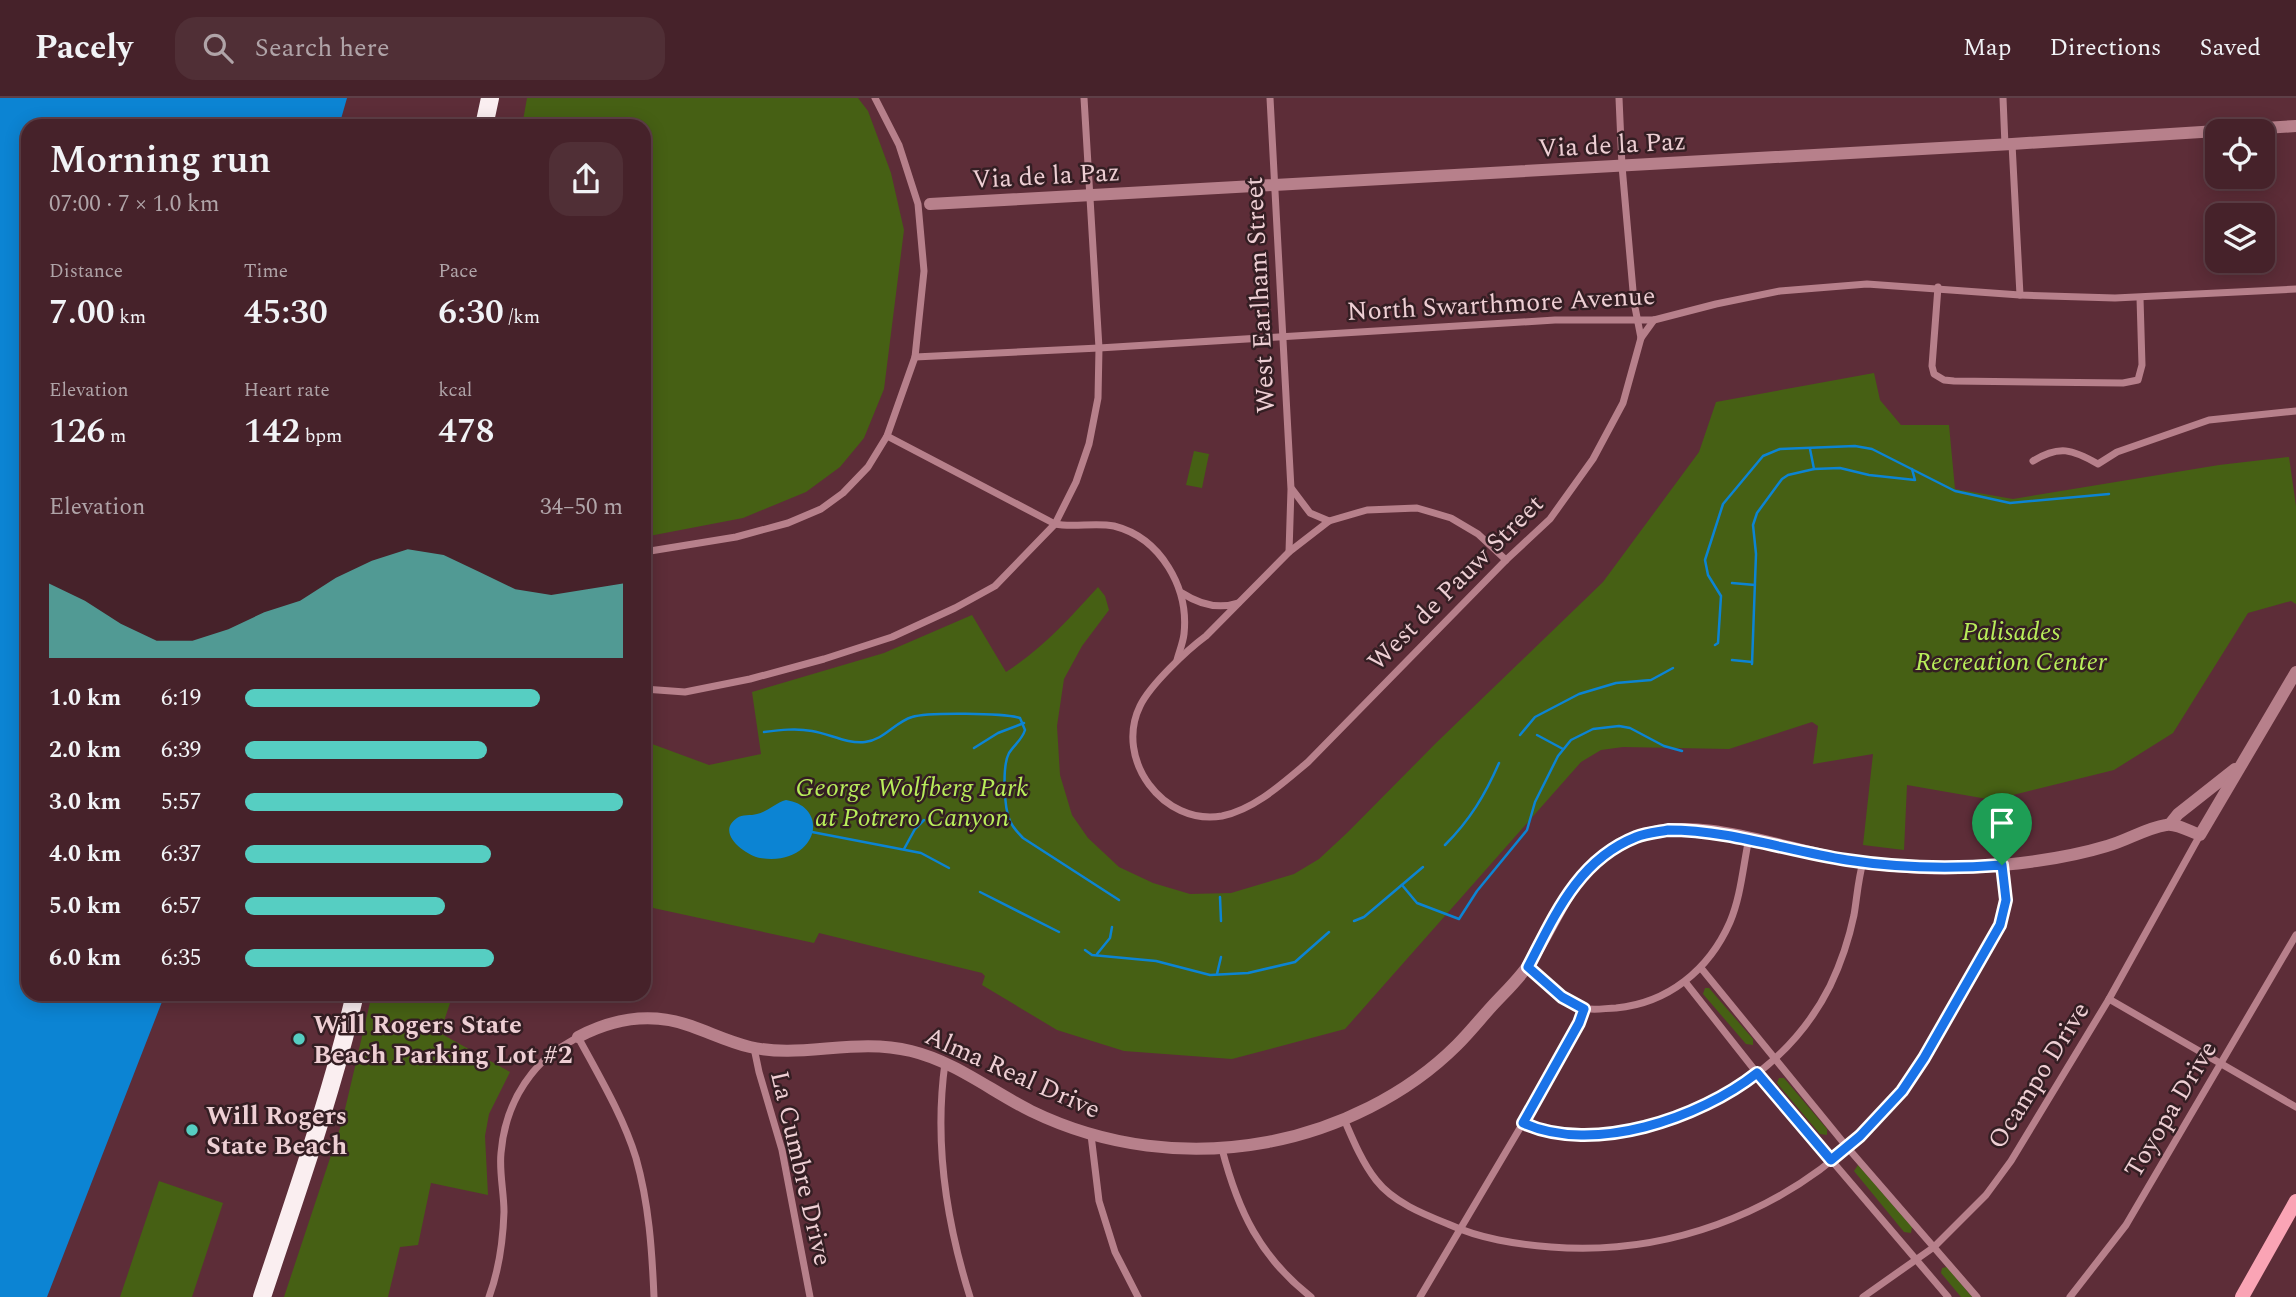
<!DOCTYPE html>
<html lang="en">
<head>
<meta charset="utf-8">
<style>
  body { margin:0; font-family:Spectral,serif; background:#502f36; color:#f1f3f6; height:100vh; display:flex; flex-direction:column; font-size:26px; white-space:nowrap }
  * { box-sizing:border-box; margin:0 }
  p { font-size:23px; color:#b0a4a8 }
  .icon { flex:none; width:38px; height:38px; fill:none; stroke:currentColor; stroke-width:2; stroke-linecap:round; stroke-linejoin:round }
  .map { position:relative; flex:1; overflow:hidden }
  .panel { position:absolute; left:21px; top:21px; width:630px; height:882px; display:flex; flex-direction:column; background:#46222a; border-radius:21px; box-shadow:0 4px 18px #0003,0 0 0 2px #5e3f47 }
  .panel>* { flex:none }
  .fabs { position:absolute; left:2205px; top:21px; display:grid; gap:14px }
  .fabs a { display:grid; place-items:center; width:70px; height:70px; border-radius:14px; background:#46222a; box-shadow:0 4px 18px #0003,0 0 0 2px #5e3f47; font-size:35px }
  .pin { position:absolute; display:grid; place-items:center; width:60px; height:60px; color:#fff; margin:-72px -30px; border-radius:50% 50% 50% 0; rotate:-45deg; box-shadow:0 0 7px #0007 }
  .pin .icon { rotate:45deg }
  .round { display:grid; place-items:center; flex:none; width:74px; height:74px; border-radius:21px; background:#502f36 }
  .headline { display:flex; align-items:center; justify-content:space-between; height:119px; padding:0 28px }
  h1 { font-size:38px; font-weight:600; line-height:52px }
  .figures { display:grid; grid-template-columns:repeat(3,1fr); gap:10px; height:119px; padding:7px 28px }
  .figures div { display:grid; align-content:center }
  .figures b { font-size:35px; font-weight:600 }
  .figures small { font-size:19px; font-weight:400 }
  .figures p { font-size:19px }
  .chart { height:196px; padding:14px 28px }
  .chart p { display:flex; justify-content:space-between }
  .chart svg { width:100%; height:126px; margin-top:7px; fill:#56cec2; opacity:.7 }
  ul { padding:0 28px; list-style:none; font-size:23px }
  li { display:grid; grid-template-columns:112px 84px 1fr; align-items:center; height:52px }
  li i { height:18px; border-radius:9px; background:#56cec2 }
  header { display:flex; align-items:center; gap:42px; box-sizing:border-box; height:98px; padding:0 35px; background:#46222a; border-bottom:2px solid #5e3f47 }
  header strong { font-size:33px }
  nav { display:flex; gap:38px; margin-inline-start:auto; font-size:24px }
  .search { width:490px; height:63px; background:#502f36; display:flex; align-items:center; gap:18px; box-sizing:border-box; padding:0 24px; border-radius:21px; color:#b0a4a8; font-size:26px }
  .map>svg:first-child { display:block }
  .green { fill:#466014 }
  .water { fill:#0c84d3 }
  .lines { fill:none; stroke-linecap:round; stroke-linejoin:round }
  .stream { stroke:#0c84d3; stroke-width:2.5 }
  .minor { stroke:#b7808b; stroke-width:7 }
  .tertiary { stroke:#b7808b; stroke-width:12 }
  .secondary { stroke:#faa4b5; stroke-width:14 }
  .trunk { stroke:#faeef0; stroke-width:18 }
  .route-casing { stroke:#fff; stroke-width:14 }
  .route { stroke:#1a73e8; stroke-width:9 }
  .poi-dot { fill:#56cec2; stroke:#341e23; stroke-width:2.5 }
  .labels { text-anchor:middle; stroke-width:5; stroke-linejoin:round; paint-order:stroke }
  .street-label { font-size:26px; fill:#eecfd4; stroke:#341e23 }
  .park-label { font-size:26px; font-style:italic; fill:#b8ed5a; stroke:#341e23 }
  .poi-label { font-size:26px; font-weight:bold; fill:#eecfd4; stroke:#341e23; text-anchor:start }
</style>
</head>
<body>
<header>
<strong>Pacely</strong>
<div class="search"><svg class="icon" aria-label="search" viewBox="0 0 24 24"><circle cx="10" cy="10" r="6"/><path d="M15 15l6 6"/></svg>Search here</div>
<nav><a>Map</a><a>Directions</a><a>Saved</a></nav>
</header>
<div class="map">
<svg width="2296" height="1199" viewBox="0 0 2296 1199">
  <rect width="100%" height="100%" fill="#5d2d38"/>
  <g class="green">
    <polygon points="527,0 858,0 868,13 891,75 904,132 884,291 864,340 840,369 806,394 743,420 644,439 644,28 522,28"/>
    <path d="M1874,275L1880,302L1901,327H1949L1955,391L2013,401L2219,367L2289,359L2296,408V506L2291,503L2248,515L2173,635L2114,672L1993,702L1907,687L1904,752L1863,747L1873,656L1813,666L1818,628L1812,624L1729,651L1623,649L1601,652L1581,664L1345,931L1232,961L1124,953L1057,932L982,887L985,878L982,875L819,835L814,845L644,808V643L709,667L761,656L752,594L884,555L972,517L1006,574C1042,551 1069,521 1098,489L1105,498L1109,512L1082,548L1064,581L1057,628L1060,677L1072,717L1088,740L1119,769L1153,785L1190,796L1231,795L1294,776L1319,761L1348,734L1436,645L1603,484L1699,354L1716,304Z"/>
    <polygon points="1194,353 1209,356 1202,390 1186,387"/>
    <polygon points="1705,890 1709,890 1753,941 1753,947 1746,946 1703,896"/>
    <polygon points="372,896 453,896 440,935 510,974 489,1016 485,1038 488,1097 431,1085 418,1147 400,1149 388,1199 284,1199 342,1024"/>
    <polygon points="1779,980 1784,980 1827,1031 1827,1037 1820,1036 1777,985"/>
    <polygon points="1858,1067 1912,1129 1911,1135 1904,1134 1854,1073"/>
    <polygon points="159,1083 223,1105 192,1199 120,1199"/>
    <polygon points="1947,1169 1972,1199 1961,1199 1941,1175 1942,1170"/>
  </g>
  <g class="water">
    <polygon points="0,0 347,0 339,28 28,28 28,896 165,896 47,1199 0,1199"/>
    <path d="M786,702C832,709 817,769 760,760C745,757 715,735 737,720C742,716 751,718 757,716C767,714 775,705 786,702Z"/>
  </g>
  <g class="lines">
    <g class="stream">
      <polyline points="1810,351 1814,371"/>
      <polyline points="1732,485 1755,487"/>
      <polyline points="1715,547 1718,545 1721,498 1708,477 1705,462 1723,406 1763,358 1780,351 1855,348 1872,351 1955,393 2010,405 2109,396"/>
      <polyline points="1732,562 1752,564"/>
      <polyline points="1752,566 1756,456 1753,427 1757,415 1782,381 1788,377 1814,371 1840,370 1869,377 1915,382 1912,371"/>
      <path d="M764,634C780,632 796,630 812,633C830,636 847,646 865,644C884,642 895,624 912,619C927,614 1005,615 1020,620L1025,632C1022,642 1014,647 1009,655C1002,668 1004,710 1010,723C1013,730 1018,735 1023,740L1119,802"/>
      <polyline points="1520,637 1535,619 1579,596 1616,585 1651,582 1673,570"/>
      <polyline points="1537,637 1563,651"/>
      <polyline points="974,650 998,635 1024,625"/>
      <polyline points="812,734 921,755 949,770"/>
      <path d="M1445,747C1470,722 1485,697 1499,665"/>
      <polyline points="904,751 915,731 924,722"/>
      <polyline points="1402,787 1417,805 1459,821 1477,793 1527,732 1535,704 1558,658 1571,642 1593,631 1619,628 1630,630 1664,648 1682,653"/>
      <polyline points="980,794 1059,834"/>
      <polyline points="1220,799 1221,823"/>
      <polyline points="1354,823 1364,819 1423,769"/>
      <polyline points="1085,852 1092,857 1156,863 1210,877 1248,875 1295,864 1329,834"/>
      <polyline points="1097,856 1110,840 1112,829"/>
      <polyline points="1217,876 1221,859"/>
    </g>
    <g class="minor">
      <path d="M1270,0L1291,391L1289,454L1206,538C1187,552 1150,587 1140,608C1114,661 1163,728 1222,718C1255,711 1283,685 1308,664L1506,462L1550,421L1593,361L1623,305L1641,240L1634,204L1622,68L1619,0"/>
      <polyline points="2003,0 2005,47"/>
      <polyline points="2012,46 2020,197"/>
      <polyline points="1938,189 1932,268 1934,276 1944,282 1954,283 2123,285 2138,282 2142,267 2140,200"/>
      <polyline points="1641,240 1654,222"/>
      <polyline points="915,259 1099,250 1555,222 1654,222 1716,206 1780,193 1867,186 2020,197 2115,200 2296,191"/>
      <path d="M887,338L1055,426C1074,430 1094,424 1114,428C1161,440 1189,490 1184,536C1183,545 1179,554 1177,562"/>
      <path d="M2033,363C2059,347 2072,351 2098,366L2117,354L2209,322L2296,313"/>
      <polyline points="1292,391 1310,415 1329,423"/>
      <polyline points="644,454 736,439 788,425 821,411 843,395 868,369 887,338 915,259 924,173 918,106 899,47 875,0"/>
      <polyline points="1289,454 1329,423 1367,412 1417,410 1451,420 1478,436 1506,462"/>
      <path d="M1182,495C1199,506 1217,512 1238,505"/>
      <polyline points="644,591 685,594 750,581 824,561 892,539 955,510 995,488 1055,426 1076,384 1089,346 1098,300 1099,250 1084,0"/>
      <path d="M1528,868C1544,883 1562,903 1583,910C1593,913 1606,910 1616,910C1668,905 1709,872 1730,824C1741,798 1743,768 1749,740"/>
      <polyline points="1701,870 1847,1049 1977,1199"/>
      <polyline points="1686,885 1757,975 1948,1199"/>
      <polyline points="2109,901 2296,1009"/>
      <polyline points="754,950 759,974 782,1052 810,1199"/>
      <path d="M945,965C934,1044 946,1123 970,1199"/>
      <path d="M1344,1021C1353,1042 1362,1064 1376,1082C1393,1104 1423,1116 1448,1126C1481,1141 1515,1146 1551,1149C1665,1158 1777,1117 1860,1038C1922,979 1959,900 2000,827L2006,802L2002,767"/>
      <path d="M1523,1025C1547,1036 1571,1036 1596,1035C1692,1031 1787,974 1830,888C1841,865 1849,841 1854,817C1857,799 1858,782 1863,764"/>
      <polyline points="1091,1037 1099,1103 1115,1154 1138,1199"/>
      <path d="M1222,1051C1238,1113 1260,1159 1311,1199"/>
      <path d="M489,1199C499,1172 503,1143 504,1114C504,1094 499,1074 501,1055C504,1019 518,988 543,963C552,953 567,946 578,939C599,978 623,1018 636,1060C649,1106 652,1152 654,1199"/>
      <polyline points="1420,1199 1523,1025 1579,925 1584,911"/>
      <polyline points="1863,1199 1934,1149 1986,1097 2011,1063 2109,901 2200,737"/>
      <polyline points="2070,1199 2126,1127 2296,837"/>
    </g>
    <g class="tertiary">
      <polyline points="930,106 2012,46 2296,28"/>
      <polyline points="2170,726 2178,716 2235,671"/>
      <path d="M578,939C614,920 652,914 691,928C711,935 729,944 750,949C802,961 855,939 911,953C956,964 991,993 1031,1013C1105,1049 1188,1059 1268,1044C1337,1031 1407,997 1457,947C1470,934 1481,920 1493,907C1505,894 1519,881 1529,866C1563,815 1572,764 1636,739C1700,715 1784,752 1848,762C1887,768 1925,772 1964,770C2012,767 2061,762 2107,748C2126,743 2146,730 2166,727C2176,725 2189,733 2200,737L2296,574"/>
    </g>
    <polyline class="secondary" points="2242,1199 2296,1103"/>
    <g class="trunk">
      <polyline points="484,28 490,0"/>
      <path d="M262,1199C295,1099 331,999 355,896"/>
    </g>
  </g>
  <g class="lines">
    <g class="route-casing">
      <path id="route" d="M1668,732C1730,732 1787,753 1847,762C1899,770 1950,771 2002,767L2006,802L2000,827L1924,960L1902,993L1860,1038L1831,1062L1757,975C1700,1020 1593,1057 1523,1025L1579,925L1584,911L1562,899L1528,869C1555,817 1578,762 1636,739C1646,735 1658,734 1668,732Z"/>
    </g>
    <use href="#route" class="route"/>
  </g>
  <g class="poi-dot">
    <circle cx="299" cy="941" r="7"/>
    <circle cx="192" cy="1032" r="7"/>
  </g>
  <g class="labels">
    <g class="street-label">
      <text transform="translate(1612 46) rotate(-3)" y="9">Via de la Paz</text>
      <text transform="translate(1046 77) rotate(-3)" y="9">Via de la Paz</text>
      <text transform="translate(1259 197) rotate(-93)" y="9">West Earlham Street</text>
      <text transform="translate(1501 205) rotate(-3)" y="9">North Swarthmore Avenue</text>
      <text transform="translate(1455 484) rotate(-45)" y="9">West de Pauw Street</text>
      <text transform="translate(1013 974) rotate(24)" y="9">Alma Real Drive</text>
      <text transform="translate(2038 977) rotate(-58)" y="9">Ocampo Drive</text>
      <text transform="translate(2170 1011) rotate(-59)" y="9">Toyopa Drive</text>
      <text transform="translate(802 1070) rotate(77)" y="9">La Cumbre Drive</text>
    </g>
    <g class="park-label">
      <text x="2011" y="542">Palisades<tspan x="2011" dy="30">Recreation Center</tspan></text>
      <text x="912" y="698">George Wolfberg Park<tspan x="912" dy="30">at Potrero Canyon</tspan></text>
    </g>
    <g class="poi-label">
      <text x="313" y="935">Will Rogers State<tspan x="313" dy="30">Beach Parking Lot #2</tspan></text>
      <text x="206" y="1026">Will Rogers<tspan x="206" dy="30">State Beach</tspan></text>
    </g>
  </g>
</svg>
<div class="fabs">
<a><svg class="icon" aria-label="locate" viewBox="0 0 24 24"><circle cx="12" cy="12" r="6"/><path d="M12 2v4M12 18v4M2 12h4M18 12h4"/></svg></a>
<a><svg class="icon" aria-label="layers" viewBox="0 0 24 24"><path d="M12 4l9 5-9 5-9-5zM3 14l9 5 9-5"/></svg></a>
</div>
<div class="pin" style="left:2002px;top:767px;background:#1e9e55"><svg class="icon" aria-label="arrive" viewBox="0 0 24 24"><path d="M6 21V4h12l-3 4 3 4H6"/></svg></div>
<section class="panel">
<div class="headline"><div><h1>Morning run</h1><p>07:00 · 7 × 1.0 km</p></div><a class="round"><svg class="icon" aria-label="share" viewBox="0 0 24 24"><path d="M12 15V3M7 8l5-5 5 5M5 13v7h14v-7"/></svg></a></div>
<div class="figures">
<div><p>Distance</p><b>7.00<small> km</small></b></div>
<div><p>Time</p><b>45:30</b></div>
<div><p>Pace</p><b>6:30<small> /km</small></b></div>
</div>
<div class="figures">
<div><p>Elevation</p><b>126<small> m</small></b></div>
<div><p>Heart rate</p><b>142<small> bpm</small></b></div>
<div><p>kcal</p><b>478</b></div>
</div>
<div class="chart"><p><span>Elevation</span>34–50 m</p>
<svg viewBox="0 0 160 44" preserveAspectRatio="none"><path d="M0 44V18L10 24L20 32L30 38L40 38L50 34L60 28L70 24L80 16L90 10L100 6L110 8L120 14L130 20L140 22L150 20L160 18V44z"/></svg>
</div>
<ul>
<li><b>1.0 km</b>6:19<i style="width:78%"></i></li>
<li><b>2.0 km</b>6:39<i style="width:64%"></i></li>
<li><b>3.0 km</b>5:57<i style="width:100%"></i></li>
<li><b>4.0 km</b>6:37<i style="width:65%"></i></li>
<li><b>5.0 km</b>6:57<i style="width:53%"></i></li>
<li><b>6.0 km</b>6:35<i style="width:66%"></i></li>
</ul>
</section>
</div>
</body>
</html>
